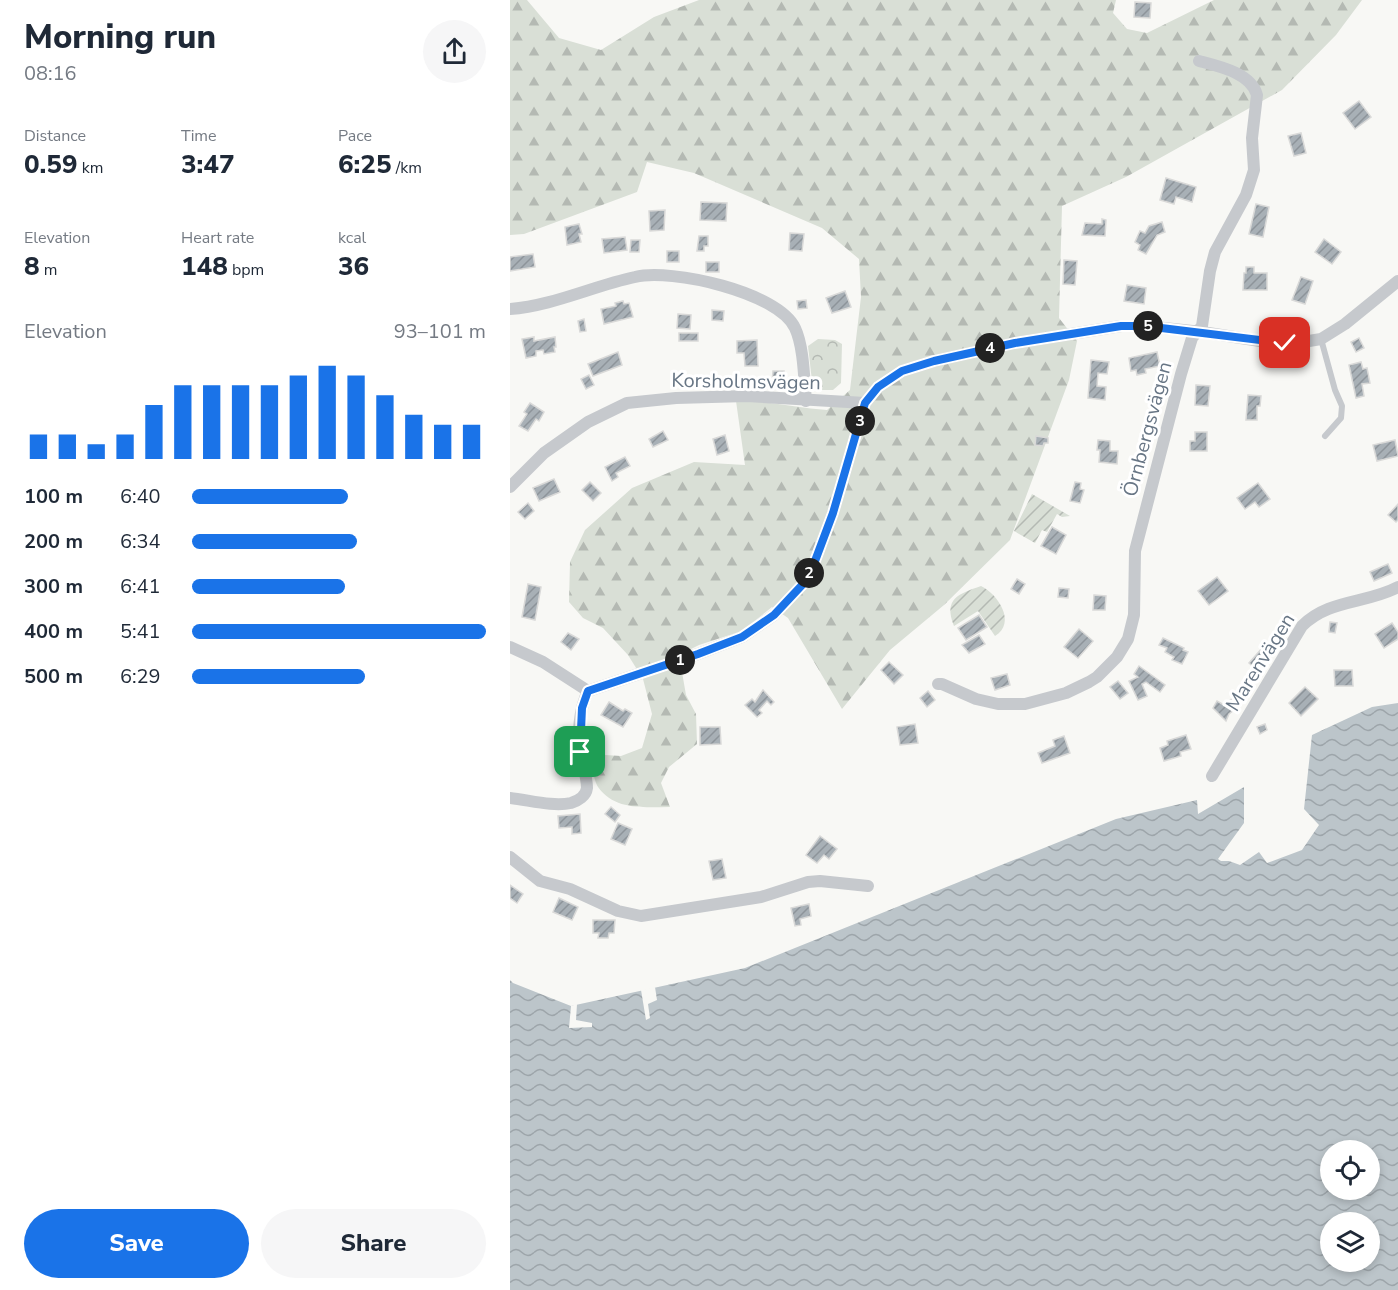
<!DOCTYPE html>
<html lang="en">
<head>
<meta charset="utf-8">
<style>
  body { margin:0; font-family:"Nunito Sans",sans-serif; background:#f6f6f7; color:#1f2937; height:100vh; display:flex; flex-direction:column; font-size:22px; white-space:nowrap }
  * { box-sizing:border-box; margin:0 }
  p { font-size:20px; color:#747a83 }
  .icon { flex:none; width:33px; height:33px; fill:none; stroke:currentColor; stroke-width:2; stroke-linecap:round; stroke-linejoin:round }
  .map { position:relative; flex:1; overflow:hidden }
  .details { display:flex; flex-direction:column; background:#fff; width:510px }
  .details>* { flex:none }
  .controls { position:absolute; left:810px; top:1140px; display:grid; gap:12px }
  .controls a { display:grid; place-items:center; width:60px; height:60px; border-radius:50%; background:#fff; box-shadow:0 3px 9px #0003; font-size:30px }
  .pin { position:absolute; display:grid; place-items:center; width:51px; height:51px; color:#fff; margin:-26px; border-radius:12px; box-shadow:0 3px 9px #0006 }
  .km { position:absolute; width:30px; height:30px; margin:-15px; border-radius:50%; background:#222; color:#fff; font-size:16px; line-height:30px; text-align:center }
  .round { display:grid; place-items:center; flex:none; width:63px; height:63px; border-radius:32px; background:#f6f6f7 }
  .headline { display:flex; align-items:center; justify-content:space-between; height:102px; padding:0 24px }
  h1 { font-size:33px; font-weight:800; line-height:45px }
  .stats { display:grid; grid-template-columns:repeat(3,1fr); gap:9px; height:102px; padding:6px 24px }
  .stats div { display:grid; align-content:center }
  .stats b { font-size:26px; font-weight:800 }
  .stats small { font-size:16px; font-weight:400 }
  .stats p { font-size:16px }
  .chart { height:168px; padding:12px 24px }
  .chart p { display:flex; justify-content:space-between }
  .chart svg { width:100%; height:108px; margin-top:6px; stroke:#1a73e8; stroke-width:6 }
  .button { display:flex; gap:12px; margin-top:auto; padding:12px 24px }
  .button a { flex:1; height:69px; border-radius:36px; background:#1a73e8; color:#fff; font-size:24px; font-weight:800; line-height:69px; text-align:center }
  .button a+a { background:#f6f6f7; color:#1f2937 }
  ul { padding:0 24px; list-style:none; font-size:20px }
  li { display:grid; grid-template-columns:96px 72px 1fr; align-items:center; height:45px }
  li i { height:15px; border-radius:8px; background:#1a73e8 }
  main { display:flex; flex:1; min-height:0 }
  .map>svg:first-child { display:block }
  .forest { fill:url(#forest-firs) }
  .park { fill:url(#park-crowns) }
  .garden { fill:url(#garden-furrows) }
  .water { fill:url(#water-waves); fill-rule:evenodd }
  .pier { fill:#f8f8f5 }
  .building { fill:url(#building-hatch); stroke:#d9d9d8; stroke-width:1.5 }
  .lines { fill:none; stroke-linecap:round; stroke-linejoin:round }
  .service { stroke:#c6c9cd; stroke-width:6 }
  .minor { stroke:#c6c9cd; stroke-width:12 }
  .route-casing { stroke:#fff; stroke-width:12 }
  .route { stroke:#1a73e8; stroke-width:8 }
  .labels { text-anchor:middle; stroke-width:6; stroke-linejoin:round; paint-order:stroke }
  .street-label { font-size:20px; fill:#687685; stroke:#fff }
</style>
</head>
<body>
<main>
<section class="details">
<div class="headline"><div><h1>Morning run</h1><p>08:16</p></div><a class="round"><svg class="icon" aria-label="share" viewBox="0 0 24 24"><path d="M12 15V3M7 8l5-5 5 5M5 13v7h14v-7"/></svg></a></div>
<div class="stats">
<div><p>Distance</p><b>0.59<small> km</small></b></div>
<div><p>Time</p><b>3:47</b></div>
<div><p>Pace</p><b>6:25<small> /km</small></b></div>
</div>
<div class="stats">
<div><p>Elevation</p><b>8<small> m</small></b></div>
<div><p>Heart rate</p><b>148<small> bpm</small></b></div>
<div><p>kcal</p><b>36</b></div>
</div>
<div class="chart"><p><span>Elevation</span>93–101 m</p>
<svg viewBox="0 0 160 44" preserveAspectRatio="none"><path d="M5 44V34M15 44V34M25 44V38M35 44V34M45 44V22M55 44V14M65 44V14M75 44V14M85 44V14M95 44V10M105 44V6M115 44V10M125 44V18M135 44V26M145 44V30M155 44V30"/></svg>
</div>
<ul>
<li><b>100 m</b>6:40<i style="width:53%"></i></li>
<li><b>200 m</b>6:34<i style="width:56%"></i></li>
<li><b>300 m</b>6:41<i style="width:52%"></i></li>
<li><b>400 m</b>5:41<i style="width:100%"></i></li>
<li><b>500 m</b>6:29<i style="width:59%"></i></li>
</ul>
<div class="button"><a>Save</a><a>Share</a></div>
</section>
<div class="map">
<svg width="888" height="1290" viewBox="0 0 888 1290">
  <defs>
    <pattern id="forest-firs" width="22" height="20" patternUnits="userSpaceOnUse" patternTransform="scale(1.5)"><rect width="22" height="20" fill="#d9dfd6"/><path d="M5 1l3.5 6h-7zM16 11l3.5 6h-7z" fill="#b4b9b3"/></pattern>
    <pattern id="park-crowns" width="20" height="18" patternUnits="userSpaceOnUse" patternTransform="scale(1.5)"><rect width="20" height="18" fill="#d9dfd6"/><path d="M2 6a3 3 0 1 1 6 0M12 15a3 3 0 1 1 6 0" fill="none" stroke="#b4b9b3"/></pattern>
    <pattern id="garden-furrows" width="10" height="10" patternUnits="userSpaceOnUse" patternTransform="scale(1.5)"><rect width="10" height="10" fill="#d9dfd6"/><path d="M-1 1l2-2M0 10L10 0M9 11l2-2" fill="none" stroke="#b4b9b3"/></pattern>
    <pattern id="water-waves" width="16" height="10" patternUnits="userSpaceOnUse" patternTransform="scale(1.5)"><rect width="16" height="10" fill="#bcc5ca"/><path d="M0 5q4-4 8 0t8 0" fill="none" stroke="#9da5aa"/></pattern>
    <pattern id="building-hatch" width="6" height="6" patternUnits="userSpaceOnUse" patternTransform="scale(1.5)"><rect width="6" height="6" fill="#a8b0b6"/><path d="M-1 1l2-2M0 6l6-6M5 7l2-2" fill="none" stroke="#8d949a"/></pattern>
  </defs>
  <rect width="100%" height="100%" fill="#f8f8f5"/>
  <path class="forest" d="M0,0H17L49,38L91,50L144,17L189,0H606L603,13L617,29L637,33L704,0H852L826,35L772,90L616,177L552,206L549,318L567,341L559,380L500,540L434,605L380,650L332,709L278,618L262,607L232,631L189,645L169,655L176,695L186,714L187,744L159,767L151,783L160,807C135,807 105,811 88,787C83,779 82,763 80,754L111,756L132,748L142,714L133,679L118,655L93,628L73,618L59,602L60,562L75,530L122,488L184,462L235,465L226,401C256,400 286,408 317,410L340,390L351,297L349,259L312,228L184,173L137,162L127,192L14,234L0,235Z"/>
  <polygon class="park" points="308,339 325,340 332,344 331,383 323,390 303,390 298,346"/>
  <g class="garden">
    <polygon points="522,494 560,516 552,517 547,514 537,532 532,530 525,543 504,531"/>
    <path d="M471,586C488,594 507,623 485,636L468,611L444,626C433,598 449,594 471,586Z"/>
  </g>
  <path class="water" d="M888,703V1290H0V980L3,983L61,1006L235,968L606,819L687,800L688,814L734,787V823L708,859L711,861H719L730,865L749,852L757,863L792,850L809,825L794,809L802,735L862,707ZM820,1150H860V1190H820ZM820,1222H860V1262H820Z"/>
  <g class="pier">
    <polygon points="145,987 147,1000 138,1004 140,1018 136,1020 131,990"/>
    <polygon points="67,1004 66,1020 82,1023 82,1027 59,1028 61,1006"/>
  </g>
  <g class="building">
    <polygon points="625,2 641,3 640,18 624,17"/>
    <polygon points="849,101 861,117 845,129 833,113"/>
    <polygon points="791,133 796,153 784,156 778,136"/>
    <polygon points="656,178 686,187 682,202 666,197 664,204 650,200"/>
    <polygon points="191,202 217,203 216,221 190,220"/>
    <polygon points="746,204 759,207 753,237 739,234"/>
    <polygon points="155,210 154,230 140,231 139,211"/>
    <polygon points="592,219 596,220 595,236 572,235 575,223 592,224"/>
    <polygon points="652,222 655,232 647,235 636,254 628,250 630,245 625,242 630,231 635,233 639,226"/>
    <polygon points="69,224 72,234 69,234 71,242 57,245 55,227"/>
    <polygon points="280,233 294,234 292,251 279,250"/>
    <polygon points="189,236 198,236 198,246 194,246 194,251 187,251"/>
    <polygon points="115,237 117,250 94,253 92,239"/>
    <polygon points="814,239 831,252 822,264 805,252"/>
    <polygon points="121,240 130,240 129,252 120,252"/>
    <rect x="157" y="251" width="12" height="11"/>
    <polygon points="23,254 25,267 0,271 0,257"/>
    <polygon points="554,260 567,261 565,285 553,284"/>
    <rect x="196" y="262" width="13" height="10"/>
    <polygon points="736,267 744,267 744,273 757,273 757,290 733,290 734,273 736,273"/>
    <polygon points="791,277 803,281 795,304 782,300"/>
    <polygon points="617,285 636,288 634,304 614,301"/>
    <polygon points="335,291 341,307 322,313 316,298"/>
    <polygon points="296,300 297,308 288,309 287,301"/>
    <polygon points="113,301 114,304 119,303 123,317 94,324 91,309 106,306 105,303"/>
    <polygon points="202,310 214,311 213,321 202,320"/>
    <polygon points="168,314 181,315 180,329 167,328"/>
    <polygon points="74,319 76,331 70,332 68,321"/>
    <rect x="169" y="333" width="19" height="8"/>
    <polygon points="24,337 24,341 45,337 46,347 44,347 45,352 34,354 33,350 26,351 26,356 16,358 12,339"/>
    <polygon points="849,338 854,348 846,352 841,342"/>
    <polygon points="247,340 248,366 235,366 234,353 227,353 227,341"/>
    <polygon points="108,352 112,365 83,376 78,364"/>
    <polygon points="647,352 650,366 635,369 636,373 627,375 626,370 621,371 619,358"/>
    <polygon points="581,360 599,362 597,374 588,373 587,386 596,387 595,400 578,398"/>
    <polygon points="851,362 853,369 857,368 860,383 852,384 854,396 846,398 839,365"/>
    <polygon points="263,371 274,371 274,384 262,384"/>
    <polygon points="79,375 84,385 76,389 71,379"/>
    <polygon points="686,385 700,386 698,406 685,405"/>
    <polygon points="738,395 751,396 750,406 747,406 747,420 736,420"/>
    <polygon points="20,403 34,412 29,421 26,419 18,431 9,426 17,414 14,412"/>
    <polygon points="153,431 158,440 143,447 139,439"/>
    <polygon points="685,432 697,432 697,451 680,451 680,441 685,441"/>
    <polygon points="215,435 219,451 207,455 203,439"/>
    <polygon points="526,436 538,438 538,443 534,443 533,446 525,445"/>
    <polygon points="588,440 600,441 600,451 608,451 607,464 589,462 590,450 587,450"/>
    <polygon points="885,440 888,456 867,461 863,445"/>
    <polygon points="115,457 120,466 106,473 108,477 102,481 95,467"/>
    <polygon points="44,479 50,492 29,501 23,488"/>
    <polygon points="80,482 91,493 83,501 72,490"/>
    <polygon points="565,482 571,483 570,489 574,490 570,503 560,501"/>
    <polygon points="748,483 760,499 749,507 745,502 735,509 727,498"/>
    <polygon points="18,503 24,511 15,519 8,512"/>
    <polygon points="888,504 888,520 886,522 878,515"/>
    <polygon points="542,527 556,535 546,554 531,546"/>
    <polygon points="878,564 882,573 864,581 860,572"/>
    <polygon points="707,577 718,591 699,605 688,591"/>
    <polygon points="507,579 515,584 509,594 501,589"/>
    <polygon points="18,584 31,587 25,620 12,617"/>
    <polygon points="549,588 559,589 558,598 548,597"/>
    <polygon points="584,595 596,596 595,610 583,610"/>
    <polygon points="469,615 477,627 456,640 448,628"/>
    <polygon points="820,622 827,623 825,633 819,632"/>
    <polygon points="882,623 888,632 888,639 874,648 865,634"/>
    <polygon points="569,629 583,641 568,658 554,647"/>
    <polygon points="58,633 69,639 61,650 51,642"/>
    <polygon points="469,635 475,644 459,653 452,645"/>
    <polygon points="653,638 674,648 673,650 678,652 672,664 662,660 664,657 655,652 657,648 649,645"/>
    <polygon points="753,647 762,656 748,671 739,663"/>
    <polygon points="379,662 393,675 384,684 371,670"/>
    <polygon points="629,666 655,685 650,692 636,682 632,684 637,696 628,700 619,681 628,677 624,674"/>
    <polygon points="824,670 842,670 843,686 825,686"/>
    <polygon points="497,674 500,685 485,690 481,678"/>
    <polygon points="608,681 618,693 610,699 600,687"/>
    <polygon points="795,687 808,699 791,716 779,703"/>
    <polygon points="253,690 264,702 261,705 257,701 249,710 252,713 247,717 235,705 242,699 245,702"/>
    <polygon points="418,691 425,700 417,707 410,698"/>
    <polygon points="724,697 730,705 719,714 716,721 703,708 707,701 714,705"/>
    <polygon points="99,702 113,711 115,709 122,713 113,727 91,715"/>
    <polygon points="405,724 408,743 390,745 387,727"/>
    <polygon points="755,724 757,730 750,734 747,727"/>
    <polygon points="190,727 210,727 211,744 190,745"/>
    <polygon points="676,735 681,749 670,752 671,756 654,761 650,748 658,745 657,741"/>
    <polygon points="554,736 560,753 532,763 528,753 545,746 543,740"/>
    <polygon points="101,807 110,815 105,822 95,814"/>
    <polygon points="70,814 71,833 62,834 62,827 49,828 48,816"/>
    <polygon points="108,823 122,829 115,845 101,839"/>
    <polygon points="310,836 327,849 319,859 314,855 307,863 296,855"/>
    <polygon points="212,859 216,878 203,880 199,861"/>
    <polygon points="0,885 13,894 7,903 0,898"/>
    <polygon points="49,898 68,907 62,920 43,912"/>
    <polygon points="299,904 301,916 290,919 291,925 285,926 281,908"/>
    <polygon points="83,920 105,920 104,933 99,933 98,938 88,938 89,933 83,933"/>
  </g>
  <g class="lines">
    <polyline class="service" points="811,339 825,390 832,406 831,418 815,436"/>
    <g class="minor">
      <path d="M0,309C42,306 83,286 125,277C161,268 268,292 285,328C294,347 294,380 296,401"/>
      <polyline points="0,487 34,453 78,422 117,403 166,398 237,396 355,403"/>
      <polyline points="0,647 33,662 78,691"/>
      <path d="M428,684H432L466,699L488,704H515L556,693L579,682L587,677L607,657L618,639L624,615L625,551L671,374L682,338L692,326L700,271L705,252L736,195L744,170L742,138L747,95C741,73 708,66 689,61"/>
      <path d="M702,776L792,626C819,599 856,604 888,587"/>
      <path d="M0,798C19,800 43,807 61,803C68,801 76,796 77,788C77,778 73,765 71,755C67,735 69,710 78,691L188,654L232,637L264,615L294,583L305,561L323,513L355,403L368,387L392,371L424,361L505,343L611,326H635L692,332L763,343H787L811,339L835,324L888,281"/>
      <polyline points="0,857 30,881 60,889 108,911 131,916 251,897 298,882 310,881 358,886"/>
    </g>
  </g>
  <g class="lines">
    <g class="route-casing">
      <polyline id="route" points="70,752 72,708 78,691 188,654 232,637 264,615 294,583 305,561 323,513 355,403 368,387 392,371 424,361 505,343 611,326 635,326 775,343"/>
    </g>
    <use href="#route" class="route"/>
  </g>
  <g class="labels">
    <g class="street-label">
      <text transform="translate(236 381) rotate(1)" y="7">Korsholmsvägen</text>
      <text transform="translate(637 429) rotate(-75)" y="7">Örnbergsvägen</text>
      <text transform="translate(750 662) rotate(-58)" y="7">Marenvägen</text>
    </g>
  </g>
</svg>
<div class="controls">
<a><svg class="icon" aria-label="locate" viewBox="0 0 24 24"><circle cx="12" cy="12" r="6"/><path d="M12 2v4M12 18v4M2 12h4M18 12h4"/></svg></a>
<a><svg class="icon" aria-label="layers" viewBox="0 0 24 24"><path d="M12 4l9 5-9 5-9-5zM3 14l9 5 9-5"/></svg></a>
</div>
<div class="pin" style="left:70px;top:752px;background:#1e9e55"><svg class="icon" aria-label="arrive" viewBox="0 0 24 24"><path d="M6 21V4h12l-3 4 3 4H6"/></svg></div>
<div class="pin" style="left:775px;top:343px;background:#d93025"><svg class="icon" aria-label="check" viewBox="0 0 24 24"><path d="M5 12l5 5 9-10"/></svg></div>
<b class="km" style="left:170px;top:660px">1</b>
<b class="km" style="left:299px;top:573px">2</b>
<b class="km" style="left:350px;top:421px">3</b>
<b class="km" style="left:480px;top:348px">4</b>
<b class="km" style="left:638px;top:326px">5</b>
</div>
</main>
</body>
</html>
